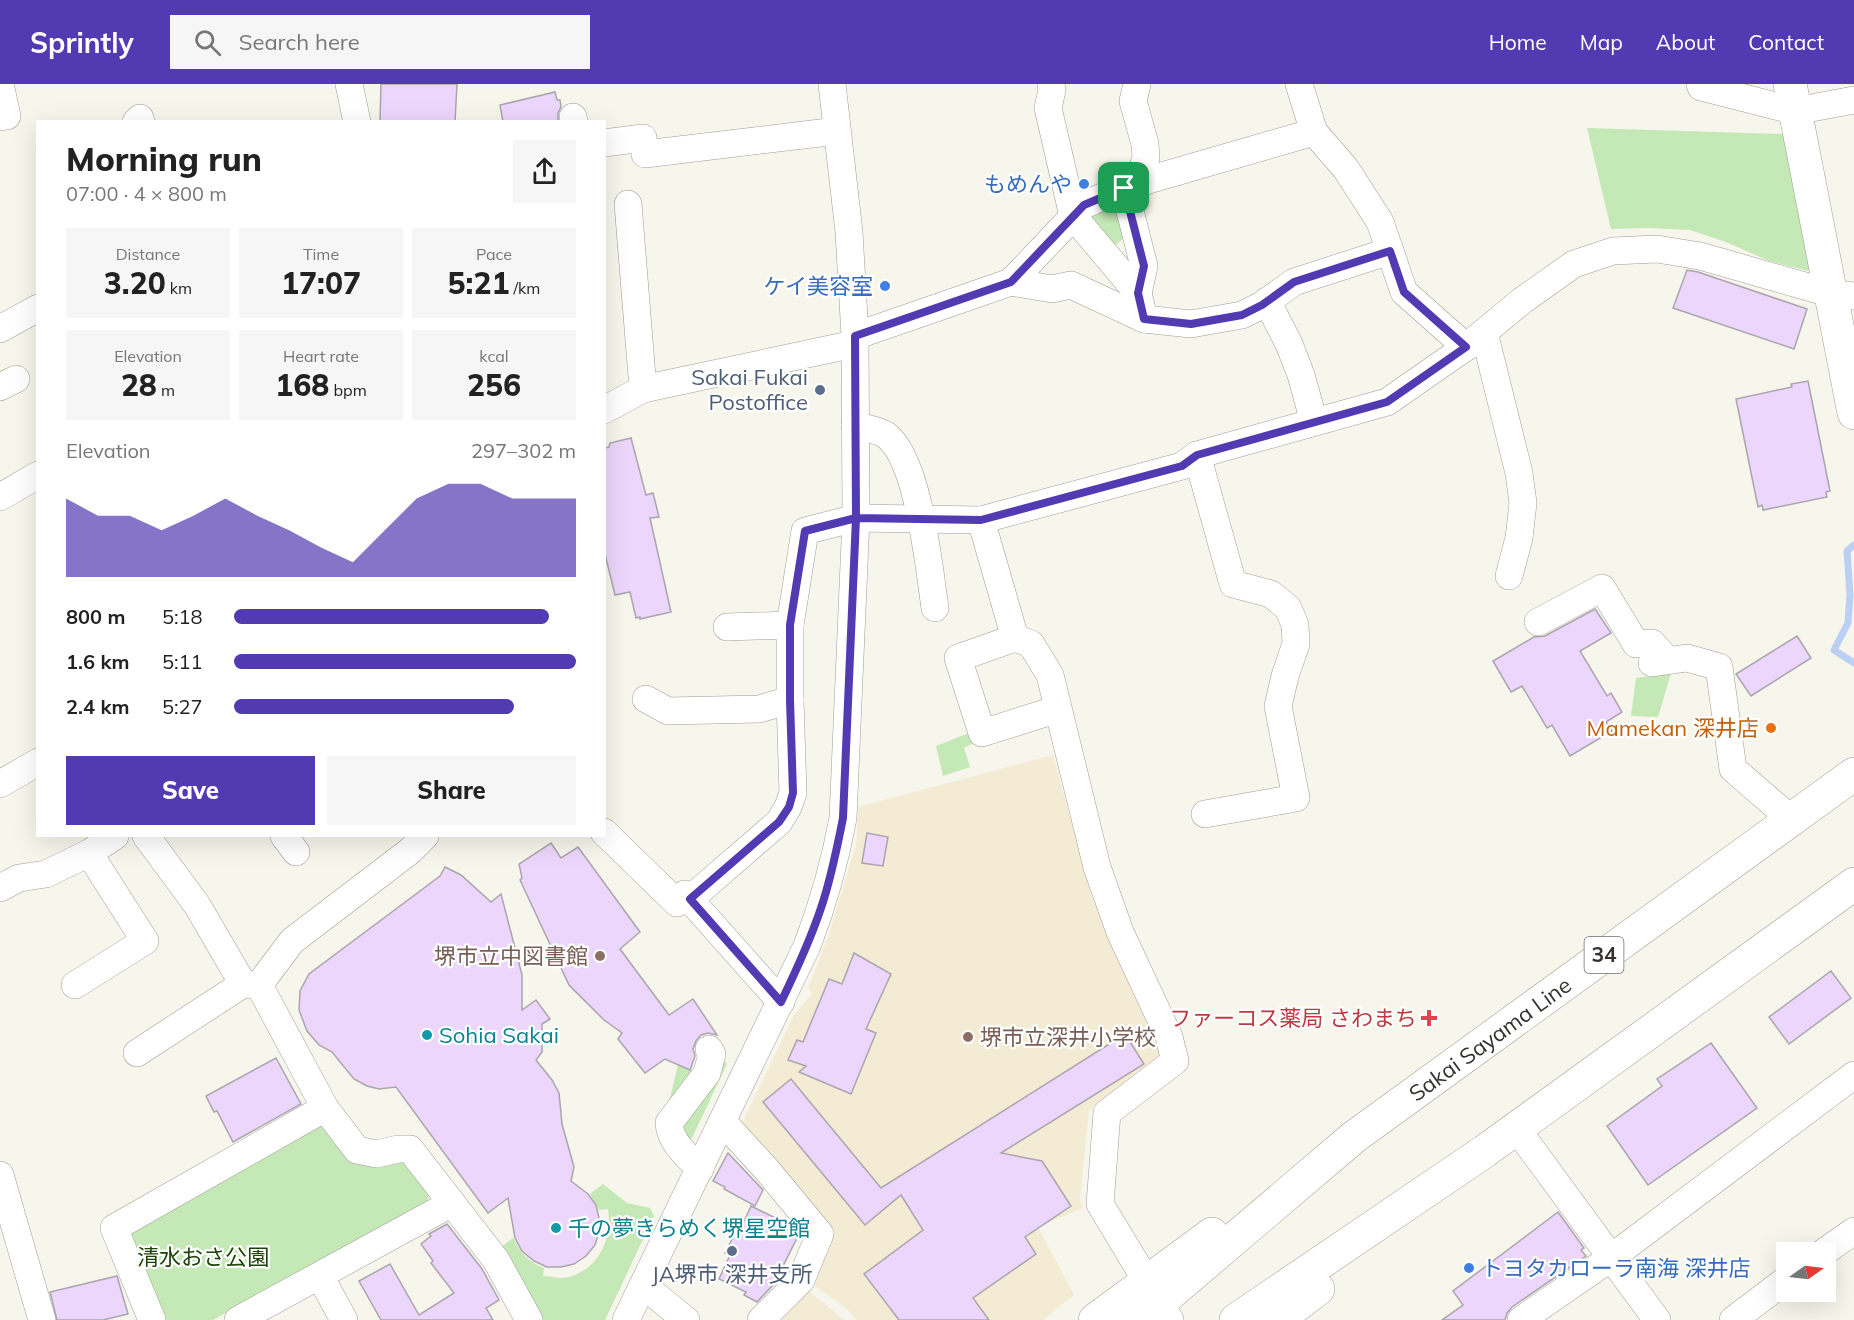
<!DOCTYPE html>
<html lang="en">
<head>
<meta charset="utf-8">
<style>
  body { margin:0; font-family:Mulish,"Noto Sans JP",sans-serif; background:#f6f6f6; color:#222; height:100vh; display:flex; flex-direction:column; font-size:22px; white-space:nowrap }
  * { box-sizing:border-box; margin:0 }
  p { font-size:20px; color:#767676 }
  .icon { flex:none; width:33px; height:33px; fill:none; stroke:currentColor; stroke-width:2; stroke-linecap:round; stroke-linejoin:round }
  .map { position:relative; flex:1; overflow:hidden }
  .panel { position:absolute; left:36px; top:36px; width:570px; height:717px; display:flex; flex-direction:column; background:#fff; border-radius:0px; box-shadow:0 6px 24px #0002 }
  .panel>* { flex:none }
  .needle { width:39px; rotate:76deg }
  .controls { position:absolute; left:1776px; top:1158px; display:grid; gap:12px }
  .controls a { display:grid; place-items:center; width:60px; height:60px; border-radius:0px; background:#fff; box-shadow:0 6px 24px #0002; font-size:30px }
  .pin { position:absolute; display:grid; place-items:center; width:51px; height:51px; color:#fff; margin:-26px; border-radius:12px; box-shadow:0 3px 9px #0006 }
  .round { display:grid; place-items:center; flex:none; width:63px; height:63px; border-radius:0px; background:#f6f6f6 }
  .head { display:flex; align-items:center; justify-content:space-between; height:102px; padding:0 30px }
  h1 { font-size:33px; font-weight:800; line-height:45px }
  .stats { display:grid; grid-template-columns:repeat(3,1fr); gap:9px; height:102px; padding:6px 30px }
  .stats div { display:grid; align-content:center; border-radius:0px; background:#f6f6f6; text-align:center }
  .stats b { font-size:30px; font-weight:800 }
  .stats small { font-size:16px; font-weight:400 }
  .stats p { font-size:16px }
  .chart { height:168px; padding:12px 30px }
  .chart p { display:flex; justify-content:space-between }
  .chart svg { width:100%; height:108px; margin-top:6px; fill:#523ab2; opacity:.7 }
  .cta { display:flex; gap:12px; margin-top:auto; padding:12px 30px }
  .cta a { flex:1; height:69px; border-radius:0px; background:#523ab2; color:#fff; font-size:24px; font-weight:800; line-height:69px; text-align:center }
  .cta a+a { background:#f6f6f6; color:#222 }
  ul { padding:0 30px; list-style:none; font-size:20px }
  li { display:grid; grid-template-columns:96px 72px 1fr; align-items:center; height:45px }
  li i { height:15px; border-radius:8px; background:#523ab2 }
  header { display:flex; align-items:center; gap:36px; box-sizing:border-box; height:84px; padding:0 30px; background:#523ab2; color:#fff }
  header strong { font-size:28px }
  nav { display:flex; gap:33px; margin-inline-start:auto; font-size:21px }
  .search { width:420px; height:54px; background:#f6f6f6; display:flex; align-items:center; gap:15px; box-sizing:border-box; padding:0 21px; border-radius:0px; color:#767676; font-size:22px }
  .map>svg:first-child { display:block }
  .education { fill:#f4ebd5 }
  .green { fill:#c4e8b6 }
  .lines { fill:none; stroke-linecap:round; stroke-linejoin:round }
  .stream { stroke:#bcd0f4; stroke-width:7 }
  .building { fill:#ecd6fb; stroke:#aaa5ae; stroke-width:1.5 }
  .minor-casing { stroke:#9e9d94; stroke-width:28 }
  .major-casing { stroke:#9e9d94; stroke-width:34 }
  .minor { stroke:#fff; stroke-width:27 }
  .major { stroke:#fff; stroke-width:33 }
  .route-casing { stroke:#fff; stroke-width:12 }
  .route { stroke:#523ab2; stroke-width:8 }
  .shop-dot { fill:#3f7fe0; stroke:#fff; stroke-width:2 }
  .service-dot { fill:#5c6f8a; stroke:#fff; stroke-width:2 }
  .food-dot { fill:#e8710a; stroke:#fff; stroke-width:2 }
  .education-dot { fill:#8d6e63; stroke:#fff; stroke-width:2 }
  .health-dot { fill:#e0444e; stroke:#fff; stroke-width:2 }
  .culture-dot { fill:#0f9aa8; stroke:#fff; stroke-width:2 }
  .labels { text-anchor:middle; stroke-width:4.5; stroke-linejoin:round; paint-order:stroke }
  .shield { fill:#fff; stroke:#70706d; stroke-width:1.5 }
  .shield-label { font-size:21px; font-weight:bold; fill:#33322f }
  .shop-label { font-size:22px; fill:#366cbe; stroke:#fff; text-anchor:end }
  .service-label { font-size:22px; fill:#4e5e75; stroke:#fff; text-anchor:end }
  .food-label { font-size:22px; fill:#c56008; stroke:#fff; text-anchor:end }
  .education-label { font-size:22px; fill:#785e54; stroke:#fff; text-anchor:end }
  .health-label { font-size:22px; fill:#be3a42; stroke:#fff; text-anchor:end }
  .culture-label { font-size:22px; fill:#0d838f; stroke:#fff; text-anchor:start }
  .street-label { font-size:22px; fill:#33322f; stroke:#fff }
  .park-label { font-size:22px; fill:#1e4509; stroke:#fff }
</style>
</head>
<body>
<header>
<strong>Sprintly</strong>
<div class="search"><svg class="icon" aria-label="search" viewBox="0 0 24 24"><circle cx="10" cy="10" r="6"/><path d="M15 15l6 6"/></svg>Search here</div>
<nav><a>Home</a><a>Map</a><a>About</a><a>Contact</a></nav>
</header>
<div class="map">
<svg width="1854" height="1236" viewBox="0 0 1854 1236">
  <rect width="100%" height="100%" fill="#f7f6ec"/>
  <g class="education">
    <polygon points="1053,671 1091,811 1162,975 1089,1027 1080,1115 1083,1124 1038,1143 1074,1211 1043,1236 856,1236 847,1225 815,1202 830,1145 741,1041 794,931 812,910 808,904 828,853 856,761 858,723"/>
    <polygon points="805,1204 842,1234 844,1236 770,1236"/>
  </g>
  <g class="green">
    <polygon points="1587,44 1784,50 1813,188 1769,177 1726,158 1690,146 1649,144 1611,145"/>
    <polygon points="1117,112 1126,152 1111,165 1087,132"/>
    <polygon points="1671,589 1658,633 1631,632 1636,594"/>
    <polygon points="974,647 977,657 964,664 970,683 943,692 936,662"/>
    <polygon points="717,970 727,980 691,1056 682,1048 680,1036"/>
    <polygon points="678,981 695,987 706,981 669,1018"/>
    <polygon points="319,1042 330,1044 403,1075 430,1108 427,1118 213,1236 165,1236 130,1153 133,1144"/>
    <path d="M603,1100L627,1119L650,1124L654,1132L605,1236H541L501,1163L513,1154C521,1169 528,1178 544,1184L543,1192C549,1192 556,1194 562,1194C597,1190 613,1156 608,1125L599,1126L590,1110Z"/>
  </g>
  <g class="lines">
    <polyline class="stream" points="1854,461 1847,467 1850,511 1848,539 1834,566 1854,579"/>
  </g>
  <g class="building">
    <polygon points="381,0 457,0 455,38 380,38"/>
    <polygon points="555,8 557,16 560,16 561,23 558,29 558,38 503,38 500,21"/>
    <polygon points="1687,186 1698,188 1807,225 1794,265 1673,224"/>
    <polygon points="1808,297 1830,407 1826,408 1827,413 1763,426 1762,421 1758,423 1736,315 1792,303 1791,300"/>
    <polygon points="631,354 646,411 653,409 659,433 650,434 671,528 640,535 640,533 636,534 630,508 615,511 604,466 604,364 609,363 610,359"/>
    <polygon points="1595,525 1611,549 1580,567 1607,612 1611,609 1622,628 1606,638 1612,647 1570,672 1552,641 1547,644 1522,602 1511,608 1493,577 1534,553 1545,552"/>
    <polygon points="1797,552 1811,574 1751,612 1736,590"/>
    <polygon points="867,749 888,753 883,782 862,779"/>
    <polygon points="551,759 561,774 578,763 640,848 620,865 669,931 693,915 717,951 708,949 701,951 696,957 693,965 695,972 690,986 665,975 645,989 618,955 622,949 604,936 569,901 520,796 522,794 519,780"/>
    <polygon points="445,783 461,791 491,818 501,810 522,891 522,926 536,916 550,935 542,940 542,968 536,976 552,996 559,1009 562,1040 574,1083 571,1097 588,1110 596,1121 599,1134 599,1148 595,1161 586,1172 574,1180 561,1183 547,1183 534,1177 522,1167 515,1154 508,1114 488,1129 396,1003 379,1005 367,1002 354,995 332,968 319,961 307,947 299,926 300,907 309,890 440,792"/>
    <polygon points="854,869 891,890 866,945 876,949 851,1010 799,988 806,982 788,976 797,956 803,958 829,895 842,900"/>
    <polygon points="1831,887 1851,914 1789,960 1769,933"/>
    <polygon points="1125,950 1144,980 1001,1069 1042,1077 1071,1122 1025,1153 1036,1170 973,1214 989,1236 899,1236 864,1190 923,1146 901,1111 865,1141 763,1018 791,995 881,1104"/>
    <polygon points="1711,959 1757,1024 1648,1101 1607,1042 1662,1002 1657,995"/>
    <polygon points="276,974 301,1020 233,1058 217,1027 214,1028 206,1012"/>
    <polygon points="728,1069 763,1106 755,1122 724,1105 725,1103 713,1097"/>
    <polygon points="751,1122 794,1143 799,1150 774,1200 757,1218 744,1211 746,1208 719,1195 730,1171 725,1169 734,1151 737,1153"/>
    <polygon points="1558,1128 1584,1164 1581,1166 1586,1172 1512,1223 1507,1229 1505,1236 1442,1236 1463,1221 1453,1207"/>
    <polygon points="447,1140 482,1185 499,1216 486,1224 493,1236 381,1236 359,1197 390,1180 419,1231 454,1209 431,1179 433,1177 421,1160 431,1152 429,1150"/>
    <polygon points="117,1192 128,1230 103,1236 57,1236 50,1208"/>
  </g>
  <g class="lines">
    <g class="minor-casing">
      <g id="minor">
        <polyline points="349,0 357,38"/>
        <polyline points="1051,0 1052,6 1048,24 1073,132 1138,209 1144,235"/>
        <polyline points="1137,0 1133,17 1145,60 1146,74 1143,83 1146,97"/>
        <polyline points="1299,0 1314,48 1346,85 1380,138 1404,208 1466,263"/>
        <polyline points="1700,0 1701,3 1795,27 1854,16"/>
        <polyline points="0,33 7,32 0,0"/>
        <polyline points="573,33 574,38"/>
        <polyline points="136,38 140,34 141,38"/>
        <polyline points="604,59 643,54 645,70 837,47"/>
        <polyline points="1124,103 1144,182 1138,209"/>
        <polyline points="628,120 643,305"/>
        <polyline points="1011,198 1052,205 1071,201 1144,235 1191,240 1242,231 1262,221 1294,198 1390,167"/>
        <polyline points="1267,217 1289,260 1301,291 1314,338"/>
        <polyline points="0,245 38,224"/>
        <polyline points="1484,248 1519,389 1523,419 1519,454 1509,492"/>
        <polyline points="855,252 1011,198 1084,121 1124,103 1314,48"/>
        <polyline points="0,303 16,295"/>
        <polyline points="604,326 643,305 854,260"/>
        <path d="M855,341C864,344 879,346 886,351C919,376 929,484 935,524"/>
        <polyline points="1197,371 1233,500 1271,510 1288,524 1295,541 1296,560 1285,592 1278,622 1296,714 1205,730"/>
        <polyline points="0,413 38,391"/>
        <polyline points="981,436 1182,382 1197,371 1387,318 1466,263 1523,216 1574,180 1613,167 1657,165 1700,172 1829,209 1854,212"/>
        <polyline points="1538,538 1602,504 1636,560 1652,559 1667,576"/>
        <polyline points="727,543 790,541"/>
        <polyline points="1015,554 958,574 982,649 1058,625"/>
        <polyline points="1652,579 1687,574 1719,583 1733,685 1791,735"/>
        <polyline points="646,615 668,627 759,625 790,616"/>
        <polyline points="0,700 38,678"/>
        <polyline points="604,748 677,819 685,810 781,918"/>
        <polyline points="146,752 197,821 243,900 259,901"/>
        <polyline points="284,752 296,768"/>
        <polyline points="425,752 410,767 292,857 259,901 325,1024 357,1066 377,1070 398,1065 410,1065 496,1176 529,1236"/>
        <polyline points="0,804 19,794 46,790 89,769 115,752"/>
        <polyline points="690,815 779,738 788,723 793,709 790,616 790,541 805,447 856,434 981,436 1015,554 1031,560 1050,591 1097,783 1120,848 1169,953 1175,977 1107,1029 1100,1120 1170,1236"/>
        <polyline points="75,901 145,857 89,769"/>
        <polyline points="137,969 243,900"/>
        <polyline points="723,1038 767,1086 820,1150 801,1196 761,1236"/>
        <polyline points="1516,1044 1657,1236"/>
        <path d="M700,1085C687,1072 670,1058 669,1039L707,989L712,970L709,965"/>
        <polyline points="0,1091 42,1236"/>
        <polyline points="1824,1168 1854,1147"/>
        <polyline points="320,1192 344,1236"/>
        <polyline points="643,1201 686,1236"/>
        <polyline points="152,1236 114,1144 325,1024"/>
        <polyline points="238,1236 452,1119"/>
        <path d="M626,1236L807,862C823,820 835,778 843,734L856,434L855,252L849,148L832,0"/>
        <polyline points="1521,1236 1612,1173 1854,991"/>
        <polyline points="1733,1236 1786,1196"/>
      </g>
    </g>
    <g class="major-casing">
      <g id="major">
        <polyline points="1790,0 1854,329"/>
        <polyline points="1095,1236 1212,1150"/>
        <polyline points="1139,1236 1354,1053 1854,690"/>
        <polyline points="1236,1236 1485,1067 1854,800"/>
        <polyline points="1277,1236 1318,1205"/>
      </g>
    </g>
    <use href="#minor" class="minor"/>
    <use href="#major" class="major"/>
  </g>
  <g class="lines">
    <g class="route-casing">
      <path id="route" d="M1124,104L1084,121L1011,198L855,252L856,434L805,447L790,541V616L793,709L789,723L779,738L690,815L781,918C796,887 810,857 821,824C831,795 837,764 843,734L856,434L981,436L1182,382L1197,371L1387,318L1466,263L1404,208L1390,167L1294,198L1262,221L1242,231L1191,240L1144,235L1138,209L1144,182L1124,104"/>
    </g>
    <use href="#route" class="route"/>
  </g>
  <g class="shop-dot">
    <circle cx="1084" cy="100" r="6"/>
    <circle cx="885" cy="202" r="6"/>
    <circle cx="1469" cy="1184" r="6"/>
  </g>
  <g class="service-dot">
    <circle cx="820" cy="306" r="6"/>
    <circle cx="732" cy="1167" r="6"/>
  </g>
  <circle class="food-dot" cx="1771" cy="644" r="6"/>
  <g class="education-dot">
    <circle cx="600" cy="872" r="6"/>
    <circle cx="968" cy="953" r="6"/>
  </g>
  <path class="health-dot" d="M1426 925h6v6h6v6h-6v6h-6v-6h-6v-6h6z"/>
  <g class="culture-dot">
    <circle cx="427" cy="951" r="6"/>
    <circle cx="556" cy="1144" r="6"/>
  </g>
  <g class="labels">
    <rect class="shield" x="1584.5" y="853" width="39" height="36" rx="4.5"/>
    <g class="shield-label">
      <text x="1604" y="878">34</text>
    </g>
    <g class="shop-label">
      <text x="1072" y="108">もめんや</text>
      <text x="873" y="210">ケイ美容室</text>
      <text x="1481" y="1192" text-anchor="start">トヨタカローラ南海 深井店</text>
    </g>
    <g class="service-label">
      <text x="808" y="301">Sakai Fukai<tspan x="808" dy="25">Postoffice</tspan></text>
      <text x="732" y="1198" text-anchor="middle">JA堺市 深井支所</text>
    </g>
    <g class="food-label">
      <text x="1759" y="652">Mamekan 深井店</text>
    </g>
    <g class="education-label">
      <text x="588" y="880">堺市立中図書館</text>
      <text x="980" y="961" text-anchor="start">堺市立深井小学校</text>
    </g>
    <g class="health-label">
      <text x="1417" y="942">ファーコス薬局 さわまち</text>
    </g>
    <g class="culture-label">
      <text x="439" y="959">Sohia Sakai</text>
      <text x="568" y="1152">千の夢きらめく堺星空館</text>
    </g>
    <g class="street-label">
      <text transform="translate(1490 955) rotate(-36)" y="8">Sakai Sayama Line</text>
    </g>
    <g class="park-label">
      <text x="203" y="1181">清水おさ公園</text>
    </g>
  </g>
</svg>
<div class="controls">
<a><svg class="needle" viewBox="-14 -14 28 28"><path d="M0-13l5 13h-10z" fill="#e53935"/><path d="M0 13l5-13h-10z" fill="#767676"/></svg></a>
</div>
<div class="pin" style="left:1124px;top:104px;background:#1e9e55"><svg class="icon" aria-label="arrive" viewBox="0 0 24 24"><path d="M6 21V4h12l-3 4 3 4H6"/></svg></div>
<section class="panel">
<div class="head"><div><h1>Morning run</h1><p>07:00 · 4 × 800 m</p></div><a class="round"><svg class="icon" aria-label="share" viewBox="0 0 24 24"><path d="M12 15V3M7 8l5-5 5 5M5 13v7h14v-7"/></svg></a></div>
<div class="stats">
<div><p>Distance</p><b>3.20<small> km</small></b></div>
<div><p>Time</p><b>17:07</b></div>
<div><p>Pace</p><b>5:21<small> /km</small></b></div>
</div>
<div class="stats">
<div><p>Elevation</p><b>28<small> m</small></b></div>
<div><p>Heart rate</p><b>168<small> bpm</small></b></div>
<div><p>kcal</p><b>256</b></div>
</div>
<div class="chart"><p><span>Elevation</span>297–302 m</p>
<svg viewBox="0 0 160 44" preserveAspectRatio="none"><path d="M0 44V12L10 19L20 19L30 25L40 19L50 12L60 19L70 25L80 32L90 38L100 25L110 12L120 6L130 6L140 12L150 12L160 12V44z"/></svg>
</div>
<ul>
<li><b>800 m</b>5:18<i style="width:92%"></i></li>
<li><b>1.6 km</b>5:11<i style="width:100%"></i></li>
<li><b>2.4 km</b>5:27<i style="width:82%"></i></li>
</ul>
<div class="cta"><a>Save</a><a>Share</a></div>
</section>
</div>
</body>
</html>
